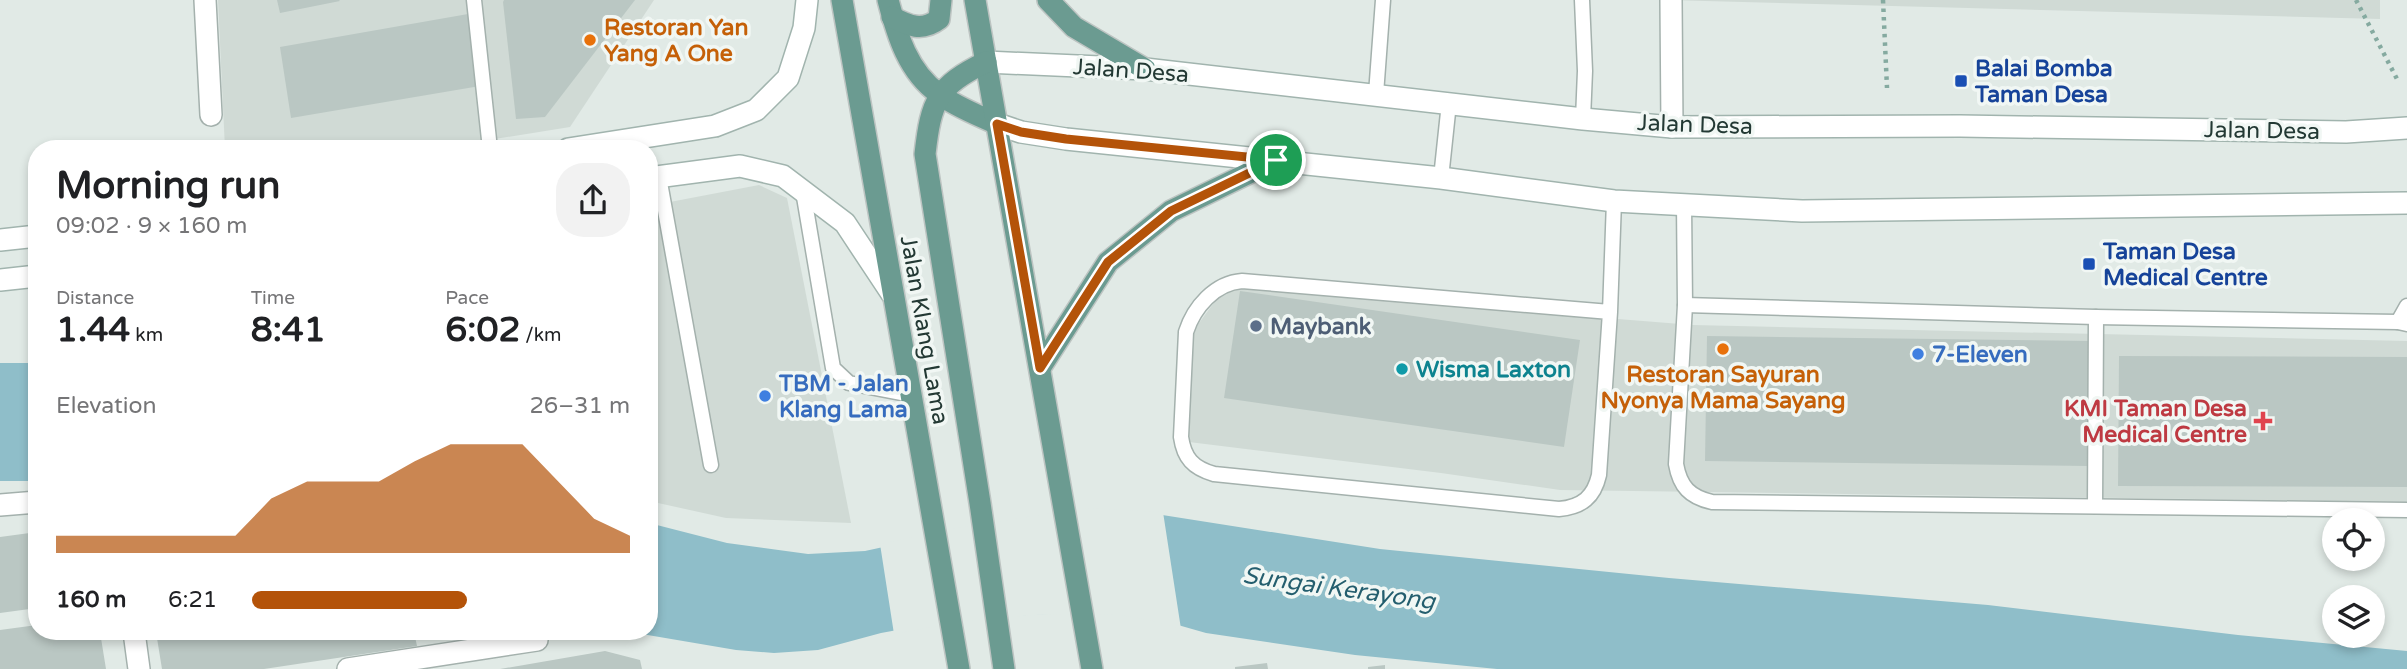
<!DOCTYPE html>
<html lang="en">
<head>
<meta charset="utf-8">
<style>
  body { margin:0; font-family:"Varela Round",sans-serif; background:#f2f2f2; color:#202124; height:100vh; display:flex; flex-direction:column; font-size:26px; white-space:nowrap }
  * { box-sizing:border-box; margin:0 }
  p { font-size:23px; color:#757577 }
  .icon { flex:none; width:38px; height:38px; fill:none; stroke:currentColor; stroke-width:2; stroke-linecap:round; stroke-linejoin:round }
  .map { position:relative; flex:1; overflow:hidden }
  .sheet { position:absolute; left:28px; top:140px; width:630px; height:500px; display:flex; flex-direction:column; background:#fff; border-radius:28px; box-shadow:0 4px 10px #0003 }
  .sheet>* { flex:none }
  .fabs { position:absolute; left:2322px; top:508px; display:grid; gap:14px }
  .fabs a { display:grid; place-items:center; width:63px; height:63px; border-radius:50%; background:#fff; box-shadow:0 4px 10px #0003; font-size:35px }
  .pin { position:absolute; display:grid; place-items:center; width:60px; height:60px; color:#fff; margin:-30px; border:4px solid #fff; border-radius:50%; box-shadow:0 2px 7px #0007 }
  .round { display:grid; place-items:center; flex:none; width:74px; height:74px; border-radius:28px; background:#f2f2f2 }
  .summary { display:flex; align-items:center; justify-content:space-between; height:119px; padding:0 28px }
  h1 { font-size:38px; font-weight:700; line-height:52px }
  .figures { display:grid; grid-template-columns:repeat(3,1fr); gap:10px; height:119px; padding:7px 28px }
  .figures div { display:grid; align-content:center }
  .figures b { font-size:35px; font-weight:700 }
  .figures small { font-size:19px; font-weight:400 }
  .figures p { font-size:19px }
  .chart { height:196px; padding:14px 28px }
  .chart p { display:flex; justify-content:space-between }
  .chart svg { width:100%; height:126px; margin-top:7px; fill:#b45309; opacity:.7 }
  ul { padding:0 28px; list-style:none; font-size:23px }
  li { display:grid; grid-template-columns:112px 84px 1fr; align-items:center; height:52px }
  li i { height:18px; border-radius:9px; background:#b45309 }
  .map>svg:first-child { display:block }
  .built { fill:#d0dad5 }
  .water { fill:#8fbec9 }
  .pier { fill:#e1eae6 }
  .building { fill:#bac7c3 }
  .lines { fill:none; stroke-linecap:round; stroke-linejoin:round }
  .lane-casing { stroke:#a4b1ad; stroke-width:17 }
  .street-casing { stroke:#a4b1ad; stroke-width:24 }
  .secondary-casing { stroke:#a1b4ae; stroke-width:24 }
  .primary-casing { stroke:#bdc4c2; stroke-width:24 }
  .path { stroke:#85aaa0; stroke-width:4.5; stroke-dasharray:3.5 5; stroke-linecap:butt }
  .lane { stroke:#fff; stroke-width:14 }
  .street { stroke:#fff; stroke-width:21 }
  .secondary { stroke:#fff; stroke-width:21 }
  .primary { stroke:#6b9b91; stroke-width:21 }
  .route-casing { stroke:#fff; stroke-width:14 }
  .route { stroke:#b45309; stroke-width:9 }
  .food-dot { fill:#e8710a; stroke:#f1f7f4; stroke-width:2.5 }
  .transit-dot { fill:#1a4fb4; stroke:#f1f7f4; stroke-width:2.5 }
  .service-dot { fill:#5c6f8a; stroke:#f1f7f4; stroke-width:2.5 }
  .shop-dot { fill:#3f7fe0; stroke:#f1f7f4; stroke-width:2.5 }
  .culture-dot { fill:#0f9aa8; stroke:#f1f7f4; stroke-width:2.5 }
  .health-dot { fill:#e0444e; stroke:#f1f7f4; stroke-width:2.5 }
  .labels { text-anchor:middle; stroke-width:7; stroke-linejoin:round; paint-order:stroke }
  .food-label { font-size:23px; font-weight:bold; fill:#c56008; stroke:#f1f7f4; text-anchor:start }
  .transit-label { font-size:23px; font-weight:bold; fill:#164399; stroke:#f1f7f4; text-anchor:start }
  .street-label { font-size:23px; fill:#233934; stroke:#f1f7f4 }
  .service-label { font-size:23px; font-weight:bold; fill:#4e5e75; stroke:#f1f7f4; text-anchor:start }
  .shop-label { font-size:23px; font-weight:bold; fill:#366cbe; stroke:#f1f7f4; text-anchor:start }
  .culture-label { font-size:23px; font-weight:bold; fill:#0d838f; stroke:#f1f7f4; text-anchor:start }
  .health-label { font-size:23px; font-weight:bold; fill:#be3a42; stroke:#f1f7f4; text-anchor:end }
  .water-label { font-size:24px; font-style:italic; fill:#245e6e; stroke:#f1f7f4 }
</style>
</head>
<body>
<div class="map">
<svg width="2407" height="669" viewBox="0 0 2407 669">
  <rect width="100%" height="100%" fill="#e1eae6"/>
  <g class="built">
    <polygon points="218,0 654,0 570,127 432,149 225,149"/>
    <polygon points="1668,0 2380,0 2380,19"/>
    <polygon points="759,185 787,198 851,523 726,518 649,501 649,206"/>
    <polygon points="1234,288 1693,325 2407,341 2407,502 1560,490 1441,473 1189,442 1194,330 1221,293"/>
  </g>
  <g class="water">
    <rect x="0" y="363" width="37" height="118"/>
    <polygon points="1156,514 1380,549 1669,578 1988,605 2238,635 2407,651 2407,669 1497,669 1355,655 1206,633 1150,617 1115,611 963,618 881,633 818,650 774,653 736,650 630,632 649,632 649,523 727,543 808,554 865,551 957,531"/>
  </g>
  <polygon class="pier" points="1084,508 1163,512 1181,629 1149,620 1115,614 1035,615 964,621 894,634 880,544 957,528"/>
  <g class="building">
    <polygon points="277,0 339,0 340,1 280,13"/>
    <polygon points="504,0 635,0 545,117 516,119 503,2"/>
    <polygon points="468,14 480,86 291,118 280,47"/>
    <polygon points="1240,291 1580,340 1564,447 1224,398"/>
    <polygon points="1707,336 2091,341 2088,466 1705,461"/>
    <polygon points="2119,356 2407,357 2407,487 2118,486"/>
    <polygon points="37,532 37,608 0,613 0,537"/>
    <polygon points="37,625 37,632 100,632 106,669 0,669 0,630"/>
    <polygon points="156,632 414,632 417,646 264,669 162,669"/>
    <polygon points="605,651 640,660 642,669 500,669"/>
    <polygon points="1267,663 1268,669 1235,669 1235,667"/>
    <polygon points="1385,665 1385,669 1368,669 1368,667"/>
  </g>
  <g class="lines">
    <g class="lane-casing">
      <g id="lane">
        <polyline points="474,0 490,149"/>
        <polyline points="1582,0 1585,71 1583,119"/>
        <polyline points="1376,94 1383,0"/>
        <polyline points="659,177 711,465"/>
        <polyline points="1441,178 1449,103"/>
        <polyline points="803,191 833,368 849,383 911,395"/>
        <path d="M1684,204L1685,305L1676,464C1680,487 1690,497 1712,502L2407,510"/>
        <polyline points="1685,305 2096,317 2398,322 2407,324"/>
        <path d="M1610,312L1242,281C1215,283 1194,307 1186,332L1181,437C1184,458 1193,468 1214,474L1559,509C1582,507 1594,497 1599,475L1610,312L1614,201"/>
        <polyline points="2398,322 2407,306"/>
        <polyline points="2095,506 2096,317"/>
      </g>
    </g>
    <g class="street-casing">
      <g id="street">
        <polyline points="205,0 211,115"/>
        <polyline points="1671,0 1672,127"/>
        <polyline points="0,505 37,502"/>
        <polyline points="134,632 139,669"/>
        <polyline points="348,669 537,640"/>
      </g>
    </g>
    <g class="secondary-casing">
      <g id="secondary">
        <polyline points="986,62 1145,69 1583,119 1672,127 1960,126 2346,132 2407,128"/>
        <polyline points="997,124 1021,132 1066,139 1441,178 1614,201 1802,211 2407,203"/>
        <polyline points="568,149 715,126 756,110 788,78 804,28 807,0"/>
        <polyline points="649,178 740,166 783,176 845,223 892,294"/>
        <polyline points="0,240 37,236"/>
        <polyline points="0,280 37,276"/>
      </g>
    </g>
    <g class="primary-casing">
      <g id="primary">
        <polyline points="842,0 959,669"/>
        <path d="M888,0C897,35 908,72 939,94C956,107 978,115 997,124"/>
        <polyline points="975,0 1092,669"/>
        <polyline points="1048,0 1074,27 1145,69"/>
        <path d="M892,17C909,26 922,32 939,19L941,0"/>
        <path d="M986,62C937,86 931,101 925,154L980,503L1004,669"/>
        <polyline points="1040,368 1108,262 1171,211 1276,160"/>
      </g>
    </g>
    <g class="path">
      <polyline points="1883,0 1887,88"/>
      <polyline points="2356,0 2397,79"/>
    </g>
    <use href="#lane" class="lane"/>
    <use href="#street" class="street"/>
    <use href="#secondary" class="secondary"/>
    <use href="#primary" class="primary"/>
  </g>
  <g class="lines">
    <g class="route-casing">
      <polygon id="route" points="997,124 1021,132 1066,139 1276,160 1171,211 1108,262 1040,368"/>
    </g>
    <use href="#route" class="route"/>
  </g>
  <g class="food-dot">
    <circle cx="590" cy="40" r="7"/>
    <circle cx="1723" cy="349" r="7"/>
  </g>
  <g class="transit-dot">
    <rect x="1954" y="74" width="14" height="14" rx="3.5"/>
    <rect x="2082" y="257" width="14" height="14" rx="3.5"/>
  </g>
  <circle class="service-dot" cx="1256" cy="326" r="7"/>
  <g class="shop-dot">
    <circle cx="1918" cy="354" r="7"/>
    <circle cx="765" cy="396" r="7"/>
  </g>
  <circle class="culture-dot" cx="1402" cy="369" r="7"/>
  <path class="health-dot" d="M2259.5 410.5h7v7h7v7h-7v7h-7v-7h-7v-7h7z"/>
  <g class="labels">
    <g class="food-label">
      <text x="604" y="35">Restoran Yan<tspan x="604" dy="26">Yang A One</tspan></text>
      <text x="1723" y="382" text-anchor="middle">Restoran Sayuran<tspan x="1723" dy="26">Nyonya Mama Sayang</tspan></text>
    </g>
    <g class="transit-label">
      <text x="1975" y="76">Balai Bomba<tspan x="1975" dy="26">Taman Desa</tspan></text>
      <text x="2103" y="259">Taman Desa<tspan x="2103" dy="26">Medical Centre</tspan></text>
    </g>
    <g class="street-label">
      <text transform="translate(1131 70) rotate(4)" y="8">Jalan Desa</text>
      <text transform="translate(1695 124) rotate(2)" y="8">Jalan Desa</text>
      <text transform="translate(2262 130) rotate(1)" y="8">Jalan Desa</text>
      <text transform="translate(925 330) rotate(80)" y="8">Jalan Klang Lama</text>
    </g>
    <g class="service-label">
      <text x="1270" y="334">Maybank</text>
    </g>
    <g class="shop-label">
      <text x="1932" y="362">7-Eleven</text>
      <text x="779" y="391">TBM - Jalan<tspan x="779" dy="26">Klang Lama</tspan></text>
    </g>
    <g class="culture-label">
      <text x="1416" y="377">Wisma Laxton</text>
    </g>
    <g class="health-label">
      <text x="2247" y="416">KMI Taman Desa<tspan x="2247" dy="26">Medical Centre</tspan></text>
    </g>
    <g class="water-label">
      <text transform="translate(1339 588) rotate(8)" y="8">Sungai Kerayong</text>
    </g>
  </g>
</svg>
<div class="fabs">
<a><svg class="icon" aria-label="locate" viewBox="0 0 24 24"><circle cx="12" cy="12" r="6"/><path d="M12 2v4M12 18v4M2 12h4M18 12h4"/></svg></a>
<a><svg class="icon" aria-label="layers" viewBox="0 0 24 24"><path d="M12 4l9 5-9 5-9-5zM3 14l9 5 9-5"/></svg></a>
</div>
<div class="pin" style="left:1276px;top:160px;background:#1e9e55"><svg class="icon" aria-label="arrive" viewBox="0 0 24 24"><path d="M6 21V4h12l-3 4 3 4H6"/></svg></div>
<section class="sheet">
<div class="summary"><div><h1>Morning run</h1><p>09:02 · 9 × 160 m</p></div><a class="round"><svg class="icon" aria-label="share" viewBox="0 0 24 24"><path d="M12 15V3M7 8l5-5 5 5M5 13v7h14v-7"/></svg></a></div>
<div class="figures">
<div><p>Distance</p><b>1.44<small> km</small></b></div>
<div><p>Time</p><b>8:41</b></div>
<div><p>Pace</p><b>6:02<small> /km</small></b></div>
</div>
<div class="chart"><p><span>Elevation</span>26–31 m</p>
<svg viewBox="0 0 160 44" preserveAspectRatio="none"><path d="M0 44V38L10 38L20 38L30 38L40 38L50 38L60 25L70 19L80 19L90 19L100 12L110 6L120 6L130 6L140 19L150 32L160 38V44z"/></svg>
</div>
<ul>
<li><b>160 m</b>6:21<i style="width:57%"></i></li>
</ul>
</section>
</div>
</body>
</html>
